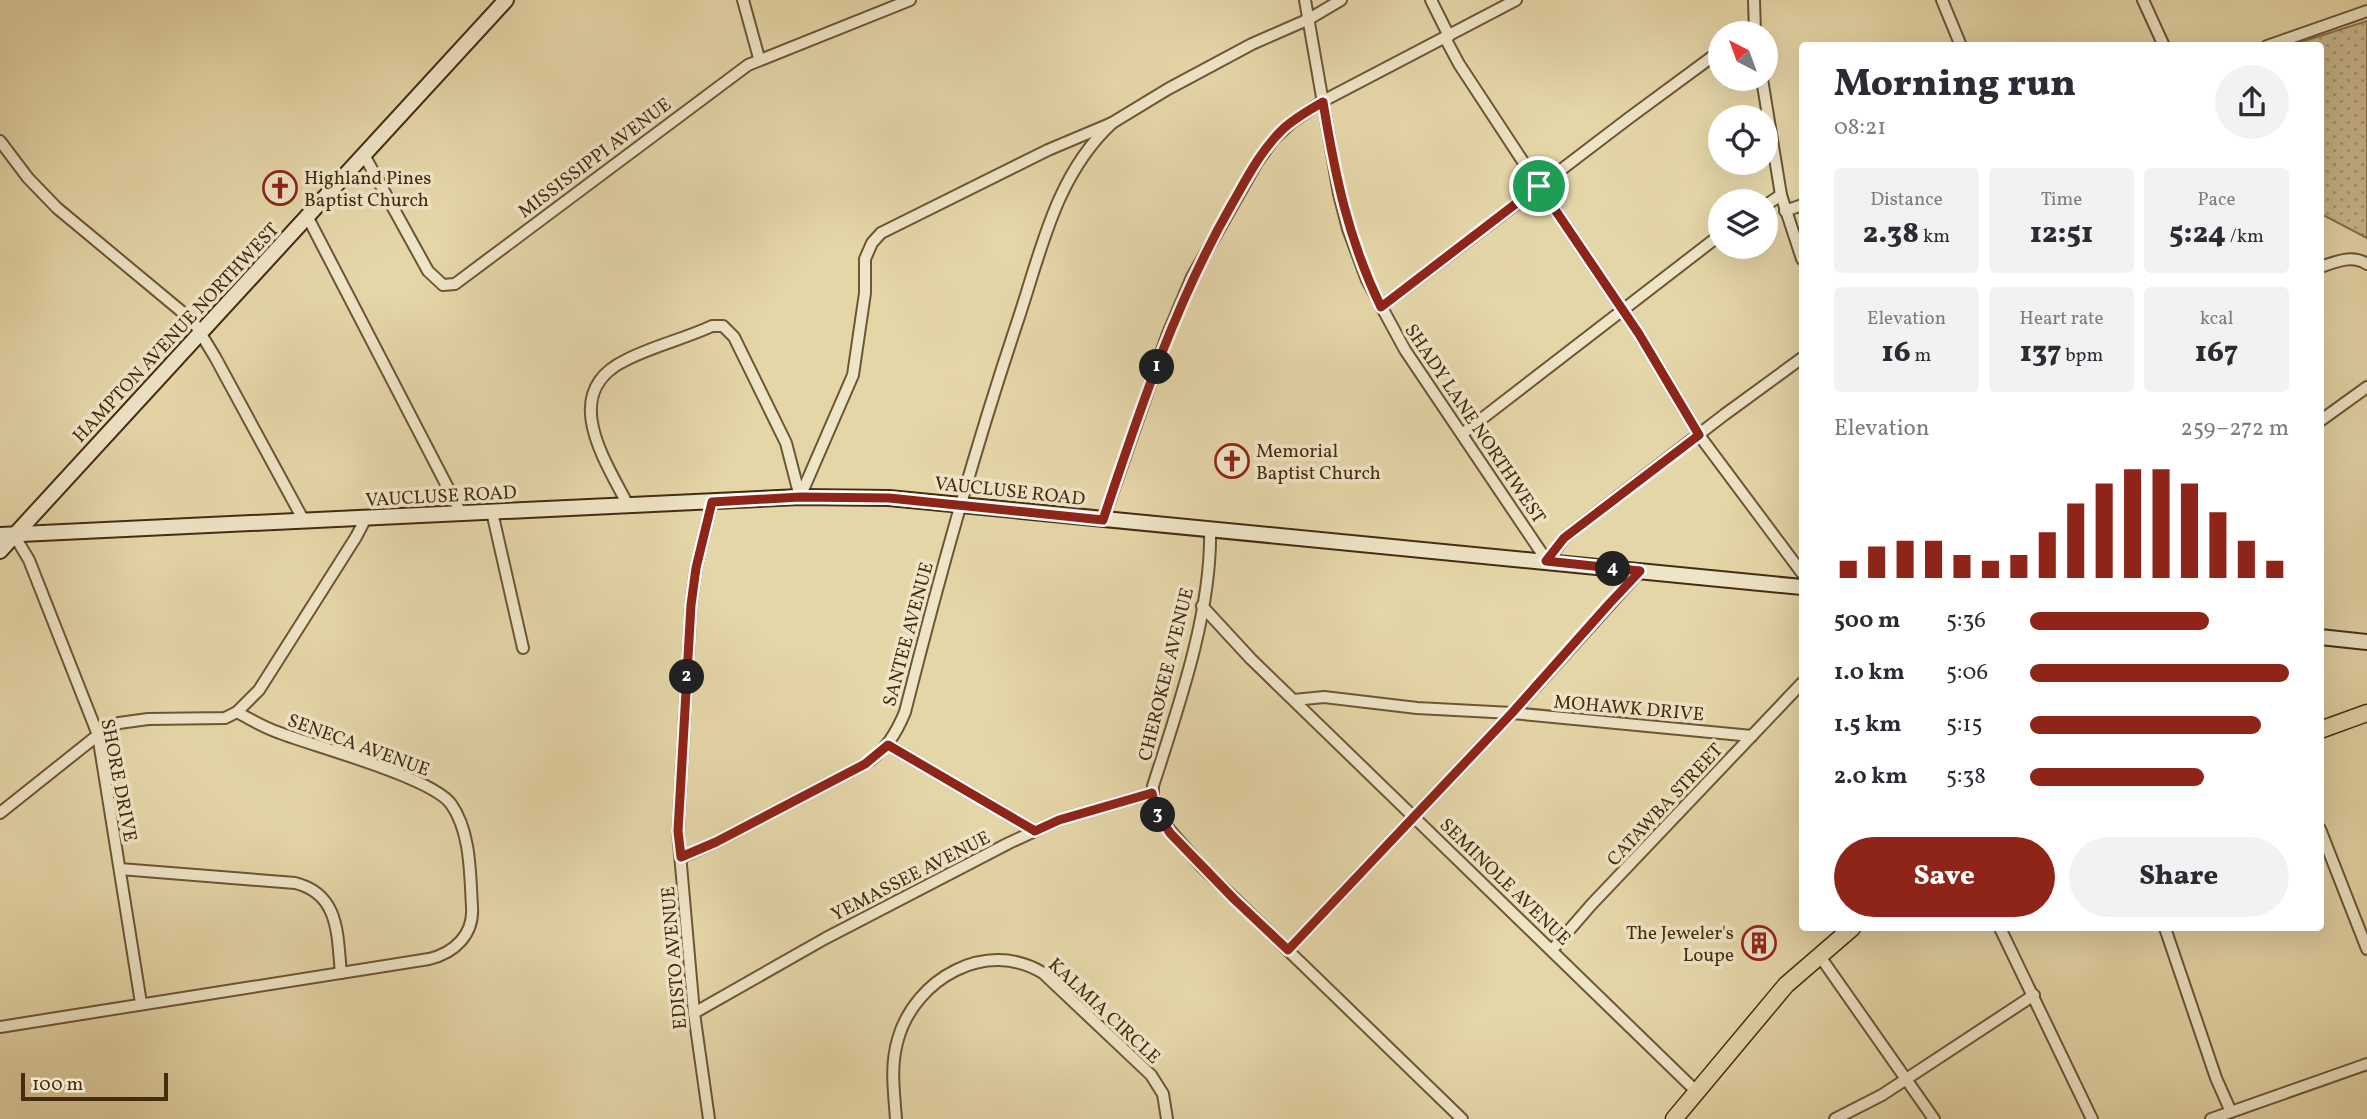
<!DOCTYPE html>
<html lang="en">
<head>
<meta charset="utf-8">
<style>
  body { margin:0; font-family:Vollkorn,serif; background:#f2f2f3; color:#2b2b33; height:100vh; display:flex; flex-direction:column; font-size:26px; white-space:nowrap }
  * { box-sizing:border-box; margin:0 }
  p { font-size:23px; color:#7c7c81 }
  .icon { flex:none; width:38px; height:38px; fill:none; stroke:currentColor; stroke-width:2; stroke-linecap:round; stroke-linejoin:round }
  .map { position:relative; flex:1; overflow:hidden }
  .details { position:absolute; left:1799px; top:42px; width:525px; height:889px; display:flex; flex-direction:column; background:#fff; border-radius:7px; box-shadow:0 7px 28px #0002 }
  .details>* { flex:none }
  .needle { width:46px; rotate:319deg }
  .controls { position:absolute; left:1708px; top:21px; display:grid; gap:14px }
  .controls a { display:grid; place-items:center; width:70px; height:70px; border-radius:50%; background:#fff; box-shadow:0 7px 28px #0002; font-size:35px }
  .scale { position:absolute; left:21px; bottom:18px; width:147px; box-sizing:border-box; padding-left:7px; border:4px solid #452b10; border-top:0; font-size:19px; line-height:24px; white-space:nowrap; color:#452b10; -webkit-text-stroke:5px #eee4c6; paint-order:stroke }
  .pin { position:absolute; display:grid; place-items:center; width:60px; height:60px; color:#fff; margin:-30px; border:4px solid #fff; border-radius:50%; box-shadow:0 2px 7px #0007 }
  .km { position:absolute; width:35px; height:35px; margin:-18px; border-radius:50%; background:#222; color:#fff; font-size:19px; line-height:35px; text-align:center }
  .round { display:grid; place-items:center; flex:none; width:74px; height:74px; border-radius:37px; background:#f2f2f3 }
  .headline { display:flex; align-items:center; justify-content:space-between; height:119px; padding:0 35px }
  h1 { font-size:38px; font-weight:800; line-height:52px }
  .figures { display:grid; grid-template-columns:repeat(3,1fr); gap:10px; height:119px; padding:7px 35px }
  .figures div { display:grid; align-content:center; border-radius:7px; background:#f2f2f3; text-align:center }
  .figures b { font-size:30px; font-weight:800 }
  .figures small { font-size:19px; font-weight:400 }
  .figures p { font-size:19px }
  .chart { height:196px; padding:14px 35px }
  .chart p { display:flex; justify-content:space-between }
  .chart svg { width:100%; height:126px; margin-top:7px; stroke:#8f2418; stroke-width:6 }
  .action { display:flex; gap:14px; margin-top:auto; padding:14px 35px }
  .action a { flex:1; height:80px; border-radius:42px; background:#8f2418; color:#fff; font-size:28px; font-weight:800; line-height:80px; text-align:center }
  .action a+a { background:#f2f2f3; color:#2b2b33 }
  ul { padding:0 35px; list-style:none; font-size:23px }
  li { display:grid; grid-template-columns:112px 84px 1fr; align-items:center; height:52px }
  li i { height:18px; border-radius:9px; background:#8f2418 }
  .map>svg:first-child { display:block }
  .park { fill:url(#park-dots); stroke:#88724f; stroke-width:2 }
  .lines { fill:none; stroke-linecap:round; stroke-linejoin:round }
  .street-casing { stroke:#6d5636; stroke-width:14 }
  .secondary-casing { stroke:#452b10; stroke-width:18 }
  .primary-casing { stroke:#452b10; stroke-width:19 }
  .street { stroke:#eee4c6; stroke-width:10 }
  .secondary { stroke:#eee4c6; stroke-width:14 }
  .primary { stroke:#e5d6a8; stroke-width:16 }
  .route-casing { stroke:#fff; stroke-width:14 }
  .route { stroke:#8f2418; stroke-width:9 }
  .labels { text-anchor:middle; stroke-width:7; stroke-linejoin:round; paint-order:stroke }
  .street-label { font-size:19px; fill:#452b10; stroke:#eee4c6 }
  .poi-label { font-size:19px; fill:#452b10; stroke:#eee4c6; text-anchor:start }
</style>
</head>
<body>
<div class="map">
<svg width="2367" height="1119" viewBox="0 0 2367 1119">
  <defs>
    <pattern id="park-dots" width="8" height="8" patternUnits="userSpaceOnUse" patternTransform="scale(1.75)"><rect width="8" height="8" fill="#cab98e"/><path d="M2 2h.1M6 6h.1" fill="none" stroke="#a69773" stroke-width="1.8" stroke-linecap="round"/></pattern>
  </defs>
  <rect width="100%" height="100%" fill="#e5d6a8"/>
  <filter id="stains"><feTurbulence type="fractalNoise" baseFrequency=".00286" numOctaves="4"/><feColorMatrix values="0 0 0 0 .2 0 0 0 0 .09 0 0 0 0 .02 0 0 0 .5 -.17"/></filter>
  <radialGradient id="worn" r=".72"><stop offset=".6" stop-color="#630" stop-opacity="0"/><stop offset="1" stop-color="#630" stop-opacity=".3"/></radialGradient>
  <polygon class="park" points="2367,21 2367,238 2321,214 2320,46 2292,45"/>
  <g class="lines">
    <g class="street-casing">
      <g id="street">
        <polyline points="743,0 759,58"/>
        <polyline points="1305,0 1339,194 1348,229 1367,280 1405,350 1547,561 1564,538 1724,415 1802,358"/>
        <polyline points="1431,0 1449,36"/>
        <polyline points="1754,0 1755,33"/>
        <polyline points="1942,0 1961,46"/>
        <polyline points="2143,0 2164,46"/>
        <polyline points="1445,38 1459,64 1539,186 1639,334 1699,435 1802,573"/>
        <polyline points="2267,46 2367,11"/>
        <polyline points="1762,79 1781,195 1802,259"/>
        <polyline points="0,141 28,178 57,208 193,321 215,357 304,521"/>
        <polyline points="364,155 428,271 443,285 455,284 748,65 910,0"/>
        <polyline points="1766,205 1781,195"/>
        <polyline points="1785,211 1802,205"/>
        <polyline points="307,216 461,513"/>
        <path d="M2320,267C2336,262 2352,254 2367,264"/>
        <polyline points="1381,307 1629,118 1720,51"/>
        <polyline points="2320,421 2367,387"/>
        <polyline points="1462,434 1720,235"/>
        <polyline points="800,497 853,375 865,293 865,259 872,243 881,233 1048,150 1112,123 1168,89 1252,44 1309,19 1341,0"/>
        <path d="M628,505C604,459 559,392 626,360C653,346 684,339 712,326H723L734,337L786,443L800,497"/>
        <polyline points="492,512 523,648"/>
        <polyline points="1103,520 1167,336 1192,277 1256,164 1273,140 1292,122 1323,101 1516,0"/>
        <path d="M1210,530C1212,612 1178,708 1153,786V801L1162,821L1202,867L1462,1119"/>
        <polyline points="14,535 29,560 98,735 141,1003"/>
        <polyline points="1202,606 1251,659 1697,1092"/>
        <polyline points="1294,700 1324,697 1417,708 1512,713 1752,736"/>
        <polyline points="237,712 259,690 356,537 366,518"/>
        <polyline points="888,745 1035,831"/>
        <path d="M0,813L98,735L119,723L148,719L225,718L237,712C251,720 265,728 280,733C316,747 431,777 451,804C471,832 470,875 472,907C474,935 454,953 429,959L0,1027"/>
        <polyline points="2320,829 2367,949"/>
        <path d="M682,857L716,842L865,764C885,751 896,734 905,712C938,581 974,451 1017,323C1041,252 1055,176 1112,123"/>
        <path d="M120,869L295,883C340,894 337,935 341,973"/>
        <polyline points="2000,928 2092,1119"/>
        <polyline points="2165,928 2216,1078 2231,1112"/>
        <polyline points="1288,950 1512,713 1640,571"/>
        <polyline points="1552,950 1591,905 1802,683"/>
        <polyline points="1819,955 1934,1119"/>
        <polyline points="694,1013 826,938 1009,843 1059,820 1152,793"/>
        <polyline points="709,1119 694,1013 678,831 691,605 696,568 712,502"/>
        <path d="M896,1119C894,1091 890,1066 898,1039C915,979 986,938 1043,973L1151,1075L1163,1094L1167,1119"/>
        <polyline points="1835,1119 1882,1095 2034,995"/>
        <polyline points="2211,1119 2367,1064"/>
      </g>
    </g>
    <g class="secondary-casing">
      <g id="secondary">
        <polyline points="0,535 800,497 889,498 1802,587"/>
        <polyline points="0,551 506,0"/>
        <polyline points="2320,637 2367,642"/>
      </g>
    </g>
    <g class="primary-casing">
      <g id="primary">
        <polyline points="2320,730 2367,713"/>
        <polyline points="1674,1119 1786,985 1852,928"/>
      </g>
    </g>
    <use href="#street" class="street"/>
    <use href="#secondary" class="secondary"/>
    <use href="#primary" class="primary"/>
  </g>
  <g class="lines">
    <g class="route-casing">
      <path id="route" d="M1323,102C1335,175 1348,239 1381,307L1539,186L1639,334L1699,435L1564,538L1546,561L1640,571L1609,604L1512,713L1288,950L1234,899L1170,833L1156,811L1152,793L1059,820L1035,831L888,745L865,764L716,842L681,857L678,831L691,605L696,568L712,502L800,497L889,498L1103,520C1139,412 1175,303 1232,204C1247,178 1261,150 1283,129C1295,118 1309,110 1323,102Z"/>
    </g>
    <use href="#route" class="route"/>
  </g>
  <defs>
    <g id="church-ring" transform="scale(1.75)"><circle r="9.5" fill="#eee4c6" stroke="#8f2418" stroke-width="1.5"/><path d="M-1.2-6h2.4v3.5h3.3v2.4h-3.3V6h-2.4V-.1h-3.3v-2.4h3.3Z" fill="#8f2418"/></g>
    <g id="building-ring" transform="scale(1.75)"><circle r="9.5" fill="#eee4c6" stroke="#8f2418" stroke-width="1.5"/><path d="M-4-6H4V6H1V3H-1V6H-4ZM-2.5-4.3h1.7v1.8h-1.7ZM.8-4.3h1.7v1.8H.8ZM-2.5-1h1.7V.8h-1.7ZM.8-1h1.7V.8H.8Z" fill="#8f2418"/></g>
  </defs>
  <g fill-rule="evenodd">
    <use href="#church-ring" x="280" y="188"/>
    <use href="#church-ring" x="1232" y="461"/>
    <use href="#building-ring" x="1759" y="943"/>
  </g>
  <g class="labels">
    <g class="street-label">
      <text transform="translate(594 157) rotate(-37)" y="7">MISSISSIPPI AVENUE</text>
      <text transform="translate(175 332) rotate(-47)" y="7">HAMPTON AVENUE NORTHWEST</text>
      <text transform="translate(1476 423) rotate(56)" y="7">SHADY LANE NORTHWEST</text>
      <text transform="translate(1010 490) rotate(6)" y="7">VAUCLUSE ROAD</text>
      <text transform="translate(441 495) rotate(-3)" y="7">VAUCLUSE ROAD</text>
      <text transform="translate(907 634) rotate(-75)" y="7">SANTEE AVENUE</text>
      <text transform="translate(1165 674) rotate(-76)" y="7">CHEROKEE AVENUE</text>
      <text transform="translate(1629 707) rotate(5)" y="7">MOHAWK DRIVE</text>
      <text transform="translate(359 744) rotate(20)" y="7">SENECA AVENUE</text>
      <text transform="translate(120 780) rotate(79)" y="7">SHORE DRIVE</text>
      <text transform="translate(1664 804) rotate(-47)" y="7">CATAWBA STREET</text>
      <text transform="translate(910 875) rotate(-27)" y="7">YEMASSEE AVENUE</text>
      <text transform="translate(1506 881) rotate(44)" y="7">SEMINOLE AVENUE</text>
      <text transform="translate(673 958) rotate(-95)" y="7">EDISTO AVENUE</text>
      <text transform="translate(1105 1010) rotate(43)" y="7">KALMIA CIRCLE</text>
    </g>
    <g class="poi-label">
      <text x="304" y="184">Highland Pines<tspan x="304" dy="22">Baptist Church</tspan></text>
      <text x="1256" y="457">Memorial<tspan x="1256" dy="22">Baptist Church</tspan></text>
      <text x="1734" y="939" text-anchor="end">The Jeweler's<tspan x="1734" dy="22">Loupe</tspan></text>
    </g>
  </g>
  <rect width="100%" height="100%" filter="url(#stains)"/>
  <rect width="100%" height="100%" fill="url(#worn)"/>
</svg>
<div class="controls">
<a><svg class="needle" viewBox="-14 -14 28 28"><path d="M0-13l5 13h-10z" fill="#e53935"/><path d="M0 13l5-13h-10z" fill="#7c7c81"/></svg></a>
<a><svg class="icon" aria-label="locate" viewBox="0 0 24 24"><circle cx="12" cy="12" r="6"/><path d="M12 2v4M12 18v4M2 12h4M18 12h4"/></svg></a>
<a><svg class="icon" aria-label="layers" viewBox="0 0 24 24"><path d="M12 4l9 5-9 5-9-5zM3 14l9 5 9-5"/></svg></a>
</div>
<div class="scale">100 m</div>
<div class="pin" style="left:1539px;top:186px;background:#1e9e55"><svg class="icon" aria-label="arrive" viewBox="0 0 24 24"><path d="M6 21V4h12l-3 4 3 4H6"/></svg></div>
<b class="km" style="left:1157px;top:367px">1</b>
<b class="km" style="left:687px;top:677px">2</b>
<b class="km" style="left:1158px;top:815px">3</b>
<b class="km" style="left:1613px;top:569px">4</b>
<section class="details">
<div class="headline"><div><h1>Morning run</h1><p>08:21</p></div><a class="round"><svg class="icon" aria-label="share" viewBox="0 0 24 24"><path d="M12 15V3M7 8l5-5 5 5M5 13v7h14v-7"/></svg></a></div>
<div class="figures">
<div><p>Distance</p><b>2.38<small> km</small></b></div>
<div><p>Time</p><b>12:51</b></div>
<div><p>Pace</p><b>5:24<small> /km</small></b></div>
</div>
<div class="figures">
<div><p>Elevation</p><b>16<small> m</small></b></div>
<div><p>Heart rate</p><b>137<small> bpm</small></b></div>
<div><p>kcal</p><b>167</b></div>
</div>
<div class="chart"><p><span>Elevation</span>259–272 m</p>
<svg viewBox="0 0 160 44" preserveAspectRatio="none"><path d="M5 44V38M15 44V33M25 44V31M35 44V31M45 44V36M55 44V38M65 44V36M75 44V28M85 44V18M95 44V11M105 44V6M115 44V6M125 44V11M135 44V21M145 44V31M155 44V38"/></svg>
</div>
<ul>
<li><b>500 m</b>5:36<i style="width:69%"></i></li>
<li><b>1.0 km</b>5:06<i style="width:100%"></i></li>
<li><b>1.5 km</b>5:15<i style="width:89%"></i></li>
<li><b>2.0 km</b>5:38<i style="width:67%"></i></li>
</ul>
<div class="action"><a>Save</a><a>Share</a></div>
</section>
</div>
</body>
</html>
